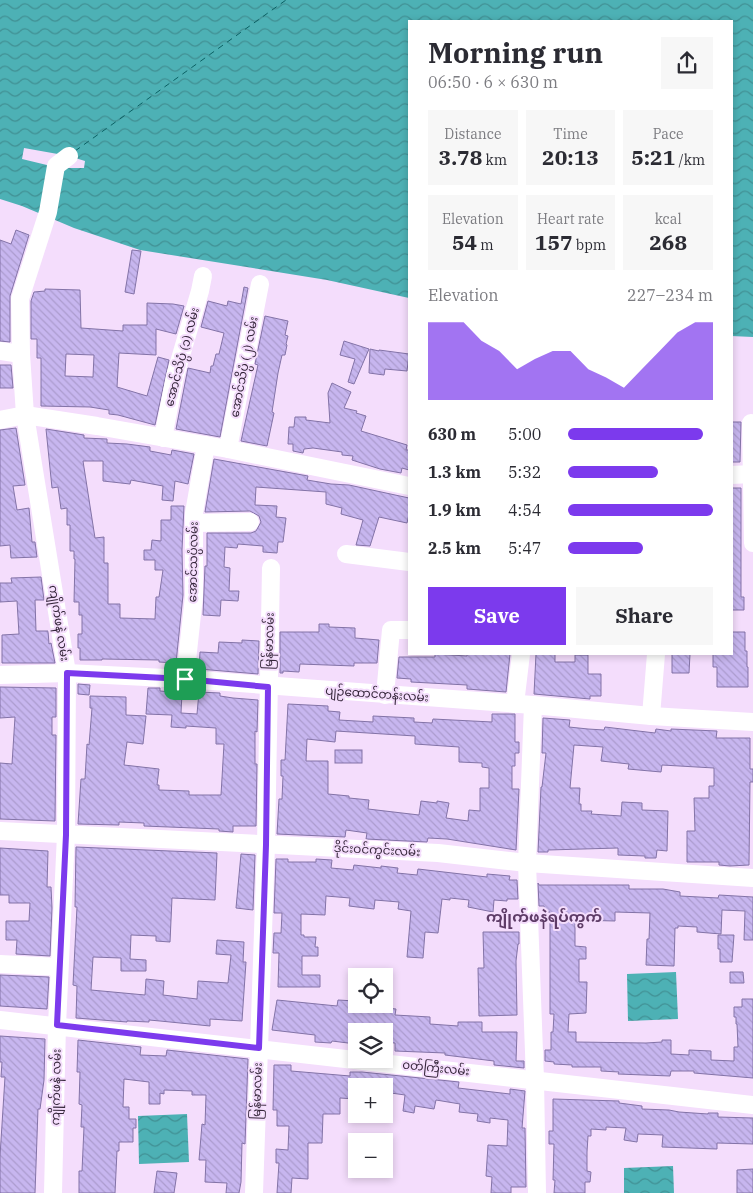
<!DOCTYPE html>
<html lang="en">
<head>
<meta charset="utf-8">
<style>
  body { margin:0; font-family:"IBM Plex Serif","Noto Sans Myanmar",serif; background:#f7f7f7; color:#2b2b33; height:100vh; display:flex; flex-direction:column; font-size:19px; white-space:nowrap }
  * { box-sizing:border-box; margin:0 }
  p { font-size:16px; color:#7c7c81 }
  .icon { flex:none; width:28px; height:28px; fill:none; stroke:currentColor; stroke-width:2; stroke-linecap:round; stroke-linejoin:round }
  .map { position:relative; flex:1; overflow:hidden }
  .details { position:absolute; left:408px; top:20px; width:325px; height:635px; display:flex; flex-direction:column; background:#fff; border-radius:0px; box-shadow:0 2px 8px #0003 }
  .details>* { flex:none }
  .buttons { position:absolute; left:348px; top:968px; display:grid; gap:10px }
  .buttons a { display:grid; place-items:center; width:45px; height:45px; border-radius:0px; background:#fff; box-shadow:0 2px 8px #0003; font-size:25px }
  .pin { position:absolute; display:grid; place-items:center; width:42px; height:42px; color:#fff; margin:-21px; border-radius:10px; box-shadow:0 2px 8px #0006 }
  .round { display:grid; place-items:center; flex:none; width:52px; height:52px; border-radius:0px; background:#f7f7f7 }
  .head { display:flex; align-items:center; justify-content:space-between; height:85px; padding:0 20px }
  h1 { font-size:28px; font-weight:700; line-height:38px }
  .figures { display:grid; grid-template-columns:repeat(3,1fr); gap:8px; height:85px; padding:5px 20px }
  .figures div { display:grid; align-content:center; border-radius:0px; background:#f7f7f7; text-align:center }
  .figures b { font-size:21px; font-weight:700 }
  .figures small { font-size:14px; font-weight:400 }
  .figures p { font-size:14px }
  .chart { height:140px; padding:10px 20px }
  .chart p { display:flex; justify-content:space-between }
  .chart svg { width:100%; height:90px; margin-top:5px; fill:#7c3aed; opacity:.7 }
  .button { display:flex; gap:10px; margin-top:auto; padding:10px 20px }
  .button a { flex:1; height:58px; border-radius:0px; background:#7c3aed; color:#fff; font-size:20px; font-weight:700; line-height:58px; text-align:center }
  .button a+a { background:#f7f7f7; color:#2b2b33 }
  ul { padding:0 20px; list-style:none; font-size:16px }
  li { display:grid; grid-template-columns:80px 60px 1fr; align-items:center; height:38px }
  li i { height:12px; border-radius:6px; background:#7c3aed }
  .map>svg:first-child { display:block }
  .water { fill:url(#water-waves) }
  .pier { fill:#f4ddfc }
  .lines { fill:none; stroke-linecap:round; stroke-linejoin:round }
  .ferry { stroke:#0b6164; stroke-width:1; stroke-dasharray:6 5; stroke-linecap:butt }
  .building { fill:url(#building-back-hatch); stroke:#8373a7; fill-rule:evenodd }
  .minor { stroke:#fff; stroke-width:18 }
  .route-casing { stroke:#fff; stroke-width:10 }
  .route { stroke:#7c3aed; stroke-width:6 }
  .labels { text-anchor:middle; stroke-width:4; stroke-linejoin:round; paint-order:stroke }
  .street-label { font-size:12px; fill:#35263a; stroke:#f4ddfc }
  .quarter-label { font-size:15px; font-weight:bold; fill:#5e3c67; stroke:#f4ddfc }
</style>
</head>
<body>
<div class="map">
<svg width="753" height="1193" viewBox="0 0 753 1193">
  <defs>
    <pattern id="water-waves" width="16" height="10" patternUnits="userSpaceOnUse" patternTransform="scale(1.25)"><rect width="16" height="10" fill="#4db1b5"/><path d="M0 5q4-4 8 0t8 0" fill="none" stroke="#419094"/></pattern>
    <pattern id="building-back-hatch" width="6" height="6" patternUnits="userSpaceOnUse" patternTransform="scale(1.25)"><rect width="6" height="6" fill="#c7b6ef"/><path d="M-1 5l2 2M0 0l6 6M5-1l2 2" fill="none" stroke="#ac9cce"/></pattern>
  </defs>
  <rect width="100%" height="100%" fill="#f4ddfc"/>
  <g class="water">
    <polygon points="0,0 753,0 753,337 731,336 731,21 409,21 409,298 327,280 140,250 74,228 22,206 0,199"/>
    <polygon points="676,972 678,1019 628,1021 627,974"/>
    <polygon points="187,1114 189,1162 139,1164 138,1116"/>
    <polygon points="673,1166 674,1193 624,1193 624,1168"/>
  </g>
  <polygon class="pier" points="24,148 69,156 85,161 84,168 59,168 51,212 56,223 36,214 44,211 51,166 22,159"/>
  <g class="lines">
    <polyline class="ferry" points="75,151 286,0"/>
  </g>
  <g class="building">
    <polygon points="16,230 29,235 10,296 10,342 0,341 0,240 11,244"/>
    <polygon points="132,250 141,251 134,294 125,292"/>
    <polygon points="244,287 248,288 220,437 176,429 188,368 210,373 211,366 213,366 216,354 219,354 224,333 201,327 208,301 227,306 228,301 241,304"/>
    <path d="M45,289L80,290L81,328L123,331V325H147V303L173,304L184,306L176,334L156,329V355L119,353L117,387L147,396L158,357L169,360L155,425L118,415L109,414V410L90,407L41,406V358H37V339H31V301L34,292L45,291ZM66,354L94,355L93,377L65,376Z"/>
    <polygon points="265,316 288,321 285,335 288,336 286,344 287,345 285,355 282,355 278,373 272,412 274,413 267,446 241,441 258,365 255,364"/>
    <polygon points="344,341 369,349 354,384 348,382 355,359 340,355"/>
    <polygon points="370,349 379,351 379,350 409,354 407,371 385,369 384,375 369,373"/>
    <polygon points="0,365 11,365 13,388 0,388"/>
    <polygon points="332,383 351,392 344,408 357,411 356,413 366,416 361,431 407,445 406,450 409,450 409,470 402,468 401,473 380,469 352,460 353,456 342,455 342,452 313,448 304,449 303,453 293,451 293,444 288,444 289,427 294,427 295,417 306,417 306,420 330,423 328,393"/>
    <polygon points="731,422 741,422 740,462 731,462"/>
    <polygon points="16,428 25,485 13,486 17,510 29,508 32,542 35,542 37,557 11,558 10,545 0,546 0,430"/>
    <polygon points="46,429 84,435 84,438 107,439 107,443 127,444 150,447 150,451 171,455 172,450 194,454 188,484 175,481 173,501 162,500 163,486 131,480 130,484 103,481 103,461 83,461 95,538 104,537 104,563 108,563 108,604 120,604 120,618 155,619 156,597 159,597 163,570 155,570 155,560 144,560 144,550 151,550 152,540 161,541 161,520 171,520 171,506 184,506 182,550 183,595 176,663 159,662 159,660 102,659 102,660 80,660 80,648 78,648 78,634 82,634 82,615 79,615 79,602 74,602 75,559 74,559 74,551 70,551 70,525 67,525 67,508 61,509 58,487 52,488"/>
    <polygon points="214,459 308,476 307,480 331,484 349,485 409,498 409,514 407,523 379,517 370,546 356,545 363,520 341,514 342,508 326,504 326,492 256,487 255,505 277,506 276,517 286,518 283,542 278,542 277,553 263,552 263,546 238,544 237,548 225,547 224,567 230,568 229,591 239,591 238,601 221,600 220,616 203,615 205,566 207,566 207,533 251,533 256,531 261,522 259,516 250,511 205,512"/>
    <polygon points="731,488 741,488 741,597 744,597 744,610 731,610"/>
    <polygon points="41,577 44,600 35,600 36,631 48,631 49,644 51,643 55,663 2,663 2,635 19,634 17,601 0,602 0,583 12,583 11,578"/>
    <polygon points="319,624 329,624 329,627 355,628 355,638 379,640 377,663 354,663 354,666 300,664 299,672 283,671 283,673 280,673 280,632 319,632"/>
    <polygon points="731,632 745,632 745,651 747,651 747,667 748,667 748,687 717,687 717,667 713,667 713,654 731,654"/>
    <polygon points="242,640 259,641 258,674 199,669 200,652 218,653 219,642 242,643"/>
    <polygon points="435,654 467,656 467,654 510,654 506,692 467,689 467,685 411,682 411,679 397,678 399,657 435,657"/>
    <polygon points="536,654 555,654 555,662 575,662 575,655 588,655 588,674 601,674 601,696 590,696 590,699 534,694"/>
    <polygon points="672,654 690,654 689,673 672,673"/>
    <polygon points="78,684 90,685 89,695 78,694"/>
    <polygon points="0,687 56,688 56,717 52,717 52,735 56,735 55,821 0,819 0,763 12,764 15,717 0,718"/>
    <polygon points="148,688 160,688 160,691 182,693 181,713 197,714 199,692 220,693 220,696 233,698 258,700 257,732 255,731 255,764 257,764 256,826 233,826 233,832 219,831 219,829 144,826 144,823 119,822 119,825 78,824 81,779 85,779 87,744 89,745 92,708 90,708 90,696 126,697 126,715 146,716 143,744 127,742 124,765 159,769 157,785 159,785 159,790 189,791 189,795 221,795 224,744 216,744 216,728 186,726 186,728 171,727 172,715 146,714"/>
    <path d="M288,704L328,706V711L340,712L339,720L373,722V716L414,718V722L432,723L433,719L492,722V714H515V742H519V753H515V766H512V789H519L516,850L447,839L428,838L427,842L366,839L367,833L346,830L345,837L277,834L279,799H282L283,776H281V760H285ZM336,731L415,736V744L459,747V762L482,763V767L489,768V788H480V811L469,810L468,821L446,818L449,803L437,801V803L421,801L419,815L368,809L369,800L349,798V796L328,794V761H306L307,739L335,742Z"/>
    <polygon points="543,718 570,720 569,727 588,729 604,730 605,727 655,733 656,729 671,731 671,729 717,731 716,738 750,738 750,769 753,769 753,782 750,782 749,865 730,866 719,865 719,862 687,862 687,831 695,831 694,798 709,798 709,786 714,786 714,768 662,765 661,772 628,769 629,764 601,761 603,747 574,745 570,788 580,788 579,804 581,804 581,811 592,811 591,814 621,816 622,802 642,803 642,810 668,811 667,851 657,850 656,858 645,858 645,856 618,855 618,848 548,850 548,852 538,852 541,787 542,787 546,753 542,753"/>
    <rect x="335" y="750" width="27" height="13"/>
    <polygon points="76,847 217,853 215,900 172,898 170,942 156,941 156,936 131,935 130,959 146,960 146,971 121,971 121,958 93,957 91,990 145,995 146,979 164,981 163,995 197,999 198,981 228,983 231,955 216,954 217,940 244,942 243,962 246,962 242,1021 210,1019 210,1026 160,1021 149,1020 149,1022 127,1021 127,1022 76,1018 77,986 73,985 77,907 75,907"/>
    <polygon points="0,848 48,851 47,887 51,887 52,908 50,956 16,954 17,940 6,940 6,921 29,921 30,903 9,903 9,895 0,895"/>
    <polygon points="241,854 255,855 253,910 236,908"/>
    <polygon points="276,859 288,859 288,862 316,862 316,859 332,860 331,868 353,870 354,865 381,868 381,866 398,868 397,873 417,875 418,869 487,877 487,874 510,876 509,880 517,880 518,899 507,899 507,901 494,900 493,912 468,907 469,900 450,898 450,900 442,899 438,933 425,932 423,958 407,957 411,911 398,909 399,902 375,900 374,909 349,906 350,898 326,896 325,915 301,914 301,935 304,935 304,937 316,937 315,947 318,947 318,956 302,956 302,975 320,975 320,987 278,987 279,953 273,953 274,933 281,933 282,913 274,913"/>
    <polygon points="538,883 539,885 629,885 629,889 663,889 680,892 680,896 718,898 719,895 753,897 753,940 744,940 745,911 722,910 721,934 697,932 697,927 678,926 678,928 675,928 674,966 646,965 647,939 649,939 650,913 615,912 615,921 575,920 575,946 586,947 586,959 579,959 579,982 587,982 586,1013 569,1014 568,1032 576,1032 576,1042 646,1043 662,1042 662,1040 671,1040 671,1054 689,1055 689,1050 711,1051 711,1060 734,1061 734,1047 738,1047 737,1024 736,1024 736,1017 734,1017 734,1007 742,1007 742,999 753,999 753,1078 694,1073 694,1071 671,1071 670,1076 618,1074 619,1072 601,1071 601,1067 572,1067 572,1065 554,1064 554,1062 545,1061 545,1050 551,1050 551,1032 553,1032 554,1014 550,1014 550,912 544,912 544,906 539,906"/>
    <polygon points="483,932 519,932 519,944 518,944 516,961 517,1015 479,1016 478,968 484,968"/>
    <polygon points="718,935 734,935 732,962 720,962 720,949 718,949"/>
    <polygon points="730,972 743,972 744,983 730,983"/>
    <polygon points="0,975 49,977 47,1009 0,1006"/>
    <polygon points="277,1000 337,1006 338,1000 355,1001 356,1004 396,1009 395,1015 430,1017 430,1024 458,1026 458,1022 482,1022 482,1032 517,1032 516,1061 524,1061 524,1068 494,1065 494,1061 445,1055 445,1053 395,1051 395,1043 384,1042 384,1031 356,1031 356,1044 332,1041 331,1043 315,1042 315,1035 272,1030"/>
    <polygon points="0,1036 45,1039 44,1080 40,1109 38,1109 35,1193 0,1193 0,1156 5,1077 1,1077 2,1062 0,1062"/>
    <polygon points="78,1040 141,1047 140,1055 166,1056 167,1050 248,1059 245,1144 242,1143 241,1182 239,1193 226,1193 227,1183 205,1182 206,1160 199,1160 202,1124 205,1125 206,1095 192,1095 192,1091 164,1090 164,1094 160,1093 160,1104 149,1104 149,1082 124,1079 123,1107 129,1107 129,1119 136,1119 136,1128 133,1128 133,1142 119,1142 119,1151 117,1151 115,1193 79,1193 79,1171 82,1171 84,1127 81,1127 82,1105 79,1104 80,1072 77,1072"/>
    <polygon points="274,1065 291,1065 291,1071 350,1076 350,1072 362,1072 459,1082 458,1088 510,1094 510,1089 525,1091 522,1128 525,1128 526,1187 511,1187 511,1193 491,1193 492,1177 486,1176 488,1145 507,1146 508,1120 490,1118 490,1123 477,1121 478,1114 459,1112 460,1104 436,1100 434,1109 415,1106 414,1113 403,1111 405,1095 384,1092 384,1086 356,1086 356,1099 340,1098 340,1114 323,1114 322,1143 308,1143 308,1179 292,1178 291,1193 277,1193 279,1163 276,1163 276,1149 288,1150 289,1126 277,1126 277,1110 273,1110"/>
    <polygon points="553,1099 619,1101 619,1103 642,1106 642,1109 669,1110 679,1112 708,1114 708,1113 718,1113 718,1117 753,1118 753,1144 717,1143 717,1149 662,1147 663,1135 638,1134 637,1142 624,1140 626,1128 606,1127 606,1130 591,1129 591,1136 588,1136 587,1152 587,1171 591,1172 590,1182 585,1182 585,1193 554,1193 555,1180 553,1180 554,1144 549,1144 549,1131 553,1131"/>
    <polygon points="753,1169 753,1193 737,1193 737,1170"/>
    <polygon points="157,1171 177,1173 174,1193 154,1193"/>
  </g>
  <g class="lines">
    <g class="minor">
      <polyline points="0,351 21,354"/>
      <polyline points="0,420 25,415 97,426 228,449 409,486"/>
      <polyline points="751,423 753,543"/>
      <polyline points="163,438 175,376 200,291 203,276"/>
      <polyline points="228,449 260,284"/>
      <polyline points="731,475 753,474"/>
      <polyline points="194,523 250,522"/>
      <polyline points="346,554 409,562"/>
      <polyline points="0,675 67,673 185,679 533,705 651,716 753,722"/>
      <polyline points="185,679 194,596 194,513 206,445"/>
      <polyline points="385,695 391,630 409,630"/>
      <polyline points="515,704 521,654"/>
      <polyline points="533,705 527,863 535,1079 537,1193"/>
      <polyline points="651,716 656,654"/>
      <polyline points="0,831 438,853 527,863 753,878"/>
      <polyline points="0,964 59,967"/>
      <polyline points="0,1020 753,1105"/>
      <polyline points="53,1193 57,1025 66,835 67,673 25,415 21,354 20,299 48,212 56,166 69,156"/>
      <polyline points="254,1193 266,845 271,568"/>
    </g>
  </g>
  <g class="lines">
    <g class="route-casing">
      <polygon id="route" points="67,673 185,679 268,687 266,845 259,1048 57,1025 66,835"/>
    </g>
    <use href="#route" class="route"/>
  </g>
  <g class="labels">
    <g class="street-label">
      <text transform="translate(182 357) rotate(-75)" y="4">အောင်သိပ္ပံ (၁) လမ်း</text>
      <text transform="translate(244 367) rotate(-79)" y="4">အောင်သိပ္ပံ (၂) လမ်း</text>
      <text transform="translate(193 562) rotate(-89)" y="4">အောင်သပ္ပံလမ်း</text>
      <text transform="translate(59 623) rotate(81)" y="4">ကျိုက်ဖနဲ လမ်း</text>
      <text transform="translate(269 641) rotate(-88)" y="4">မြန်မာလမ်း</text>
      <text transform="translate(377 694) rotate(4)" y="4">ပျဉ်ထောင်တန်းလမ်း</text>
      <text transform="translate(377 850) rotate(3)" y="4">ဒိုင်းဝင်ကွင်းလမ်း</text>
      <text transform="translate(436 1068) rotate(6)" y="4">၀တ်ကြီးလမ်း</text>
      <text transform="translate(56 1087) rotate(-89)" y="4">ကျိုက်ဖနဲ လမ်း</text>
      <text transform="translate(257 1091) rotate(-88)" y="4">မြန်မာလမ်း</text>
    </g>
    <g class="quarter-label">
      <text x="544" y="922">ကျိုက်ဖနဲရပ်ကွက်</text>
    </g>
  </g>
</svg>
<div class="buttons">
<a><svg class="icon" aria-label="locate" viewBox="0 0 24 24"><circle cx="12" cy="12" r="6"/><path d="M12 2v4M12 18v4M2 12h4M18 12h4"/></svg></a>
<a><svg class="icon" aria-label="layers" viewBox="0 0 24 24"><path d="M12 4l9 5-9 5-9-5zM3 14l9 5 9-5"/></svg></a>
<a>+</a>
<a>−</a>
</div>
<div class="pin" style="left:185px;top:679px;background:#1e9e55"><svg class="icon" aria-label="arrive" viewBox="0 0 24 24"><path d="M6 21V4h12l-3 4 3 4H6"/></svg></div>
<section class="details">
<div class="head"><div><h1>Morning run</h1><p>06:50 · 6 × 630 m</p></div><a class="round"><svg class="icon" aria-label="share" viewBox="0 0 24 24"><path d="M12 15V3M7 8l5-5 5 5M5 13v7h14v-7"/></svg></a></div>
<div class="figures">
<div><p>Distance</p><b>3.78<small> km</small></b></div>
<div><p>Time</p><b>20:13</b></div>
<div><p>Pace</p><b>5:21<small> /km</small></b></div>
</div>
<div class="figures">
<div><p>Elevation</p><b>54<small> m</small></b></div>
<div><p>Heart rate</p><b>157<small> bpm</small></b></div>
<div><p>kcal</p><b>268</b></div>
</div>
<div class="chart"><p><span>Elevation</span>227–234 m</p>
<svg viewBox="0 0 160 44" preserveAspectRatio="none"><path d="M0 44V6L10 6L20 6L30 15L40 20L50 29L60 24L70 20L80 20L90 29L100 33L110 38L120 29L130 20L140 11L150 6L160 6V44z"/></svg>
</div>
<ul>
<li><b>630 m</b>5:00<i style="width:93%"></i></li>
<li><b>1.3 km</b>5:32<i style="width:62%"></i></li>
<li><b>1.9 km</b>4:54<i style="width:100%"></i></li>
<li><b>2.5 km</b>5:47<i style="width:52%"></i></li>
</ul>
<div class="button"><a>Save</a><a>Share</a></div>
</section>
</div>
</body>
</html>
